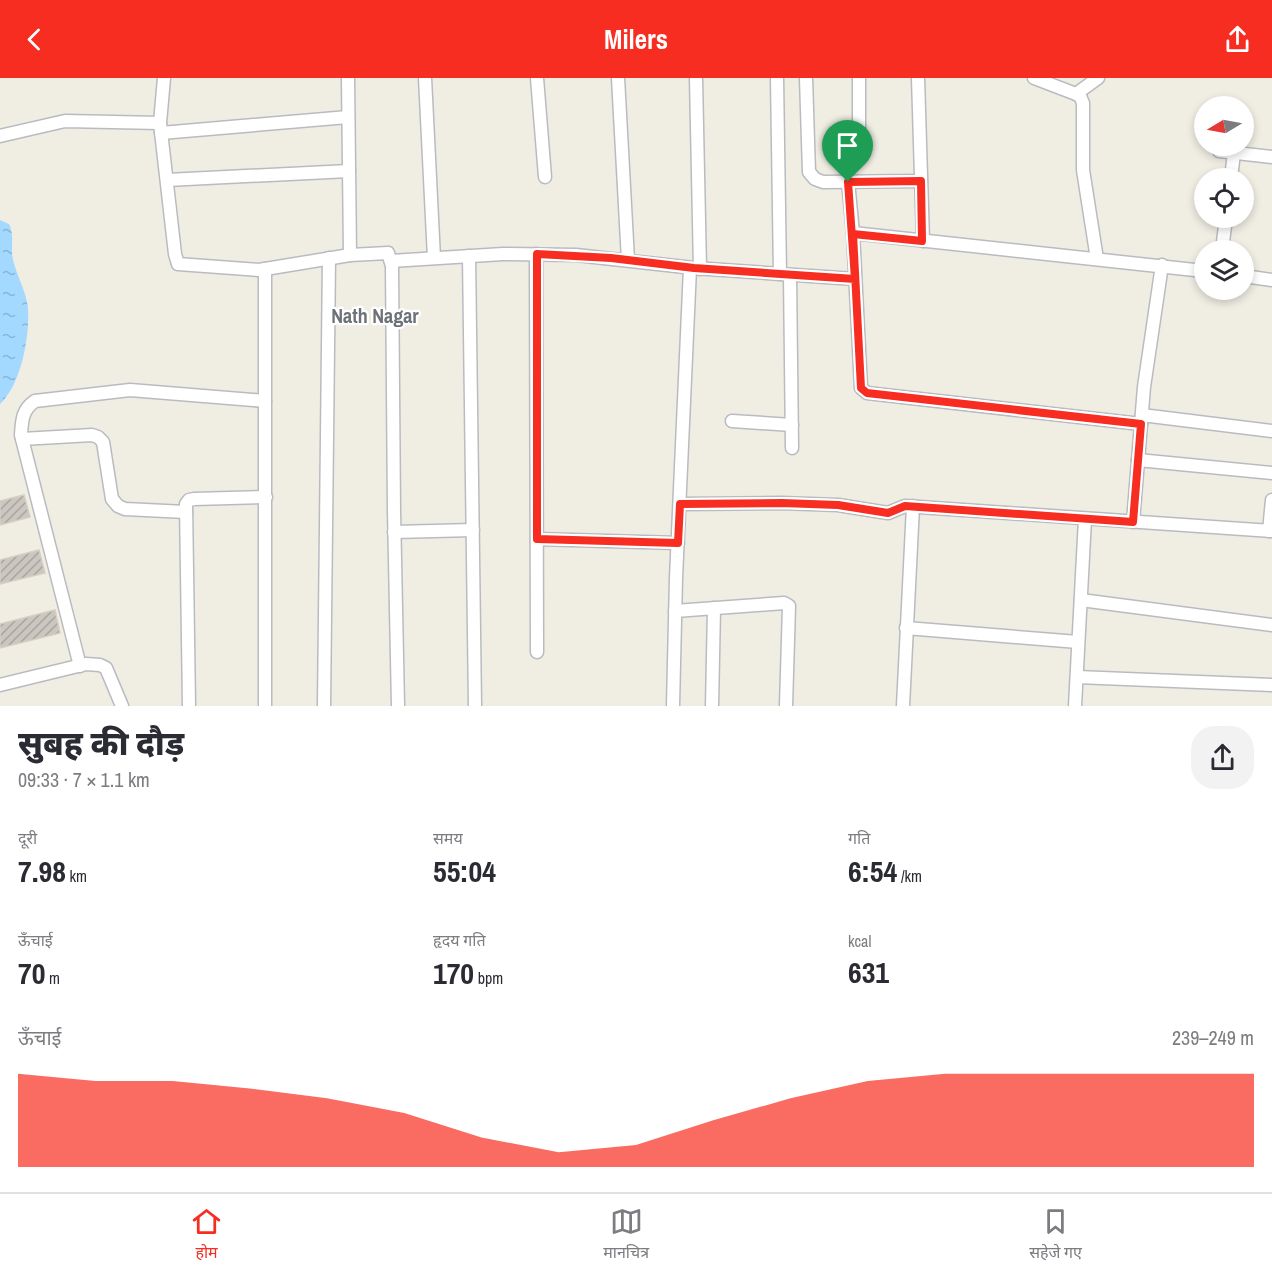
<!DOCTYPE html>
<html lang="hi">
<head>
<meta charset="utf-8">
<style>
  body { margin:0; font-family:"Archivo Narrow","Noto Sans Devanagari",sans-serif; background:#f2f2f3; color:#2b2b33; height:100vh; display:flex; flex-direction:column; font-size:22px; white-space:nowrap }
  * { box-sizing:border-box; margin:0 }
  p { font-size:20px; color:#7c7c81 }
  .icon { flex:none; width:33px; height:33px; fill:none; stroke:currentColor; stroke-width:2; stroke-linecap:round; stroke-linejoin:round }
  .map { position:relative; height:628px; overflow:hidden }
  .sheet { display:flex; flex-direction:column; background:#fff; flex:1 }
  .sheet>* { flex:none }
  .needle { width:39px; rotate:260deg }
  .fabs { position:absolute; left:1194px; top:18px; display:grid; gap:12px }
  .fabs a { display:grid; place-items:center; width:60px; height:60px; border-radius:50%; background:#fff; box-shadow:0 3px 9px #0003; font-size:30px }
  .pin { position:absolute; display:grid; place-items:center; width:51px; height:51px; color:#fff; margin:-62px -26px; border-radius:50% 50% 50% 0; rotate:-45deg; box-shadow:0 0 6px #0007 }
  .pin .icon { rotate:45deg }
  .round { display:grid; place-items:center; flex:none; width:63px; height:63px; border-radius:24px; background:#f2f2f3 }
  .head { display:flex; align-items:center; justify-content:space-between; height:102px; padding:0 18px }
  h1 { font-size:33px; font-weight:800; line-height:45px }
  .stats { display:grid; grid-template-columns:repeat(3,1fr); gap:9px; height:102px; padding:6px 18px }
  .stats div { display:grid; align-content:center }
  .stats b { font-size:30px; font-weight:800 }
  .stats small { font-size:16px; font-weight:400 }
  .stats p { font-size:16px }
  .chart { height:168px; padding:12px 18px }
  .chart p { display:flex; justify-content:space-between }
  .chart svg { width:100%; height:108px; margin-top:6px; fill:#f82d21; opacity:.7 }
  header { display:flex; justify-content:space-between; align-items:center; height:78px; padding:0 18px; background:#f82d21; color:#fff; font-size:27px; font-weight:800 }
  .tabs { display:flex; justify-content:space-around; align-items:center; height:84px; border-top:2px solid #e1e1e2; background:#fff; font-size:16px; color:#7c7c81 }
  .tabs a { display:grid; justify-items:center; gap:3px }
  .tabs .active { color:#f82d21 }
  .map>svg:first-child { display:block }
  .water { fill:url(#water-ripples) }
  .building { fill:url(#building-hatch); stroke:#d5cec1; stroke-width:1.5 }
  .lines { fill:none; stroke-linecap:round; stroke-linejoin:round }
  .street-casing { stroke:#b8bcc1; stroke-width:15 }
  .street { stroke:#fff; stroke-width:12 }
  .route-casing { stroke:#fff; stroke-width:12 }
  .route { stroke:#f82d21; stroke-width:8 }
  .labels { text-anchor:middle; stroke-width:4.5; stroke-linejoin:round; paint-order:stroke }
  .neighbourhood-label { font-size:20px; font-weight:bold; fill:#6c7278; stroke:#fff }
</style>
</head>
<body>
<header><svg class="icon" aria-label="back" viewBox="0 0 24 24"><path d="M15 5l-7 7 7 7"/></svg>Milers<svg class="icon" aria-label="share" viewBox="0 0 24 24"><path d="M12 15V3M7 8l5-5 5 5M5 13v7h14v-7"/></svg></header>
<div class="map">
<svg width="1272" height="628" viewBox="0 0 1272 628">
  <defs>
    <pattern id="water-ripples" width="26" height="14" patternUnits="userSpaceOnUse" patternTransform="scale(1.5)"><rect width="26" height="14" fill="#a4d9ff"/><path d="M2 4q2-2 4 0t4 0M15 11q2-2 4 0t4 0" fill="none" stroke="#89b3d2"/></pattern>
    <pattern id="building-hatch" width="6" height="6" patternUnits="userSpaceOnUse" patternTransform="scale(1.5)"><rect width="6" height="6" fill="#cbc7c0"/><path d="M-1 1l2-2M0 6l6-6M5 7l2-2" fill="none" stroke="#a8a5a0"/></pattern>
  </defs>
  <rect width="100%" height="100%" fill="#f0ede3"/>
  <path class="water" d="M0,142L9,146C15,158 10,169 13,182C17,198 26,213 28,230C30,258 21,307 0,326Z"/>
  <g class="building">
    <polygon points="24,417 30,439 0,447 0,423"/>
    <polygon points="39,472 45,495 0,506 0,482"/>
    <polygon points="55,532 60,555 0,570 0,546"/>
  </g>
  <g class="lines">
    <g class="street-casing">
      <g id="street">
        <polyline points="348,0 350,177"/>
        <polyline points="425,0 434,180"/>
        <polyline points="537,0 545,99"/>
        <polyline points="618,0 628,182"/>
        <polyline points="696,0 700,191"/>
        <polyline points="777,0 780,196"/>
        <polyline points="806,0 809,94 815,101 823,104 921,103"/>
        <polyline points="859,0 859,73"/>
        <polyline points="918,0 923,163"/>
        <polyline points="1034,0 1076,16 1080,18 1083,25 1083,92 1097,181"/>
        <polyline points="1076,16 1098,0"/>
        <polyline points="160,45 175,176 178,186 259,192 350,177 388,175 392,188 394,433 398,628"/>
        <polyline points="161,55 348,39"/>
        <polyline points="0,58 65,43 160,45 164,0"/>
        <polyline points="1219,73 1272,79"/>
        <polyline points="1231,100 1234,75"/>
        <polyline points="167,102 349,93"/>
        <polyline points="848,103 853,155 861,310 867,315 1141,346"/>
        <polyline points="853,155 1204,193"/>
        <polyline points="1222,172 1226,140"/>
        <polyline points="536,176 537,574"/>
        <polyline points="469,178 475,628"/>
        <polyline points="391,183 503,176 576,177 694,190 855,201"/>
        <polyline points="790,197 792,370"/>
        <polyline points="1244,198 1272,202"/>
        <polyline points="1142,337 1272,353"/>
        <polyline points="732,343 792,347"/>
        <polyline points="22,361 92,357 98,359 103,364 112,421 118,428 125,431 186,434"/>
        <polyline points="1138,382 1272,395"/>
        <polyline points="680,426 781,425 838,427 888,435 905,428 1272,453"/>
        <polyline points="1133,444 1144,309 1162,187"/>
        <polyline points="1269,453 1272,422"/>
        <polyline points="394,454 473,452"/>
        <polyline points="537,461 678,465"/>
        <polyline points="1081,522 1272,547"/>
        <polyline points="675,533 784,525 789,528 786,628"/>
        <polyline points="906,550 1078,564"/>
        <path d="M80,588L21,357C22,342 22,332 35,323L130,312L265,323"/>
        <polyline points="1077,599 1272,607"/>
        <polyline points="0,607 86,586 100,587 106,590 122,628"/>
        <polyline points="189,628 186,426 189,422 194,421 266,419"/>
        <polyline points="265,628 265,191"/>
        <polyline points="324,628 329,180"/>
        <polyline points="673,628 676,500 690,190"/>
        <polyline points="712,628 714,530"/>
        <polyline points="903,628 913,428"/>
        <polyline points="1075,628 1085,441"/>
      </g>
    </g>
    <use href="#street" class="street"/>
  </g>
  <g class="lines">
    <g class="route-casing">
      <polyline id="route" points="848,104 855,201 694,190 611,180 537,176 537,461 678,465 680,426 782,425 838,427 888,435 905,428 1133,444 1141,346 867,315 861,310 853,156 922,163 921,103 848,104"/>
    </g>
    <use href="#route" class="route"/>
  </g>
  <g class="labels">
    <g class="neighbourhood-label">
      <text x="375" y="245">Nath Nagar</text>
    </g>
  </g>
</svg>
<div class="fabs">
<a><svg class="needle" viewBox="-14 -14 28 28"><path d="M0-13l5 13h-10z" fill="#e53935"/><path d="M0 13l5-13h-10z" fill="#7c7c81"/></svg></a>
<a><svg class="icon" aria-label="locate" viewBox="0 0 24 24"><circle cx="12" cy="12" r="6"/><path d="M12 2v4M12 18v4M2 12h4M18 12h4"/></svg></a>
<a><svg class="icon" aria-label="layers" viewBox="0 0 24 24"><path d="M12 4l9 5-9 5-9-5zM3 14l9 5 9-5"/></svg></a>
</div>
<div class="pin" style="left:848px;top:104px;background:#1e9e55"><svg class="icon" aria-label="arrive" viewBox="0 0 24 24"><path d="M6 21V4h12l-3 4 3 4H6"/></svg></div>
</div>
<section class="sheet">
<div class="head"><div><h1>सुबह की दौड़</h1><p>09:33 · 7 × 1.1 km</p></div><a class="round"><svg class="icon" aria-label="share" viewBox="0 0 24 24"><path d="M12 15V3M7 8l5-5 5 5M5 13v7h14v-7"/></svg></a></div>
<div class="stats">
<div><p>दूरी</p><b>7.98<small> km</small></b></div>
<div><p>समय</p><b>55:04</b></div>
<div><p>गति</p><b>6:54<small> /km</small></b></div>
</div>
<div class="stats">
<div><p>ऊँचाई</p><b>70<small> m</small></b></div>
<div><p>हृदय गति</p><b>170<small> bpm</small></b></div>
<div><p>kcal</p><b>631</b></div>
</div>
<div class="chart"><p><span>ऊँचाई</span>239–249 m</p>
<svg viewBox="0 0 160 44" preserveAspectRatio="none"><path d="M0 44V6L10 9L20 9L30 12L40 16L50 22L60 32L70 38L80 35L90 25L100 16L110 9L120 6L130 6L140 6L150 6L160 6V44z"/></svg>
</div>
</section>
<nav class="tabs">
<a class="active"><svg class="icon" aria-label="home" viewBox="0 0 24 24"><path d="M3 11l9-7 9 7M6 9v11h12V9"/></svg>होम</a>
<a><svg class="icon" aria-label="map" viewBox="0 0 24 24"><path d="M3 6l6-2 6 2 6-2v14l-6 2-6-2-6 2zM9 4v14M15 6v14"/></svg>मानचित्र</a>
<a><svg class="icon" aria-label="saved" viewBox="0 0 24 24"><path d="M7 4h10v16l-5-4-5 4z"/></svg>सहेजे गए</a>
</nav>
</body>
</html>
